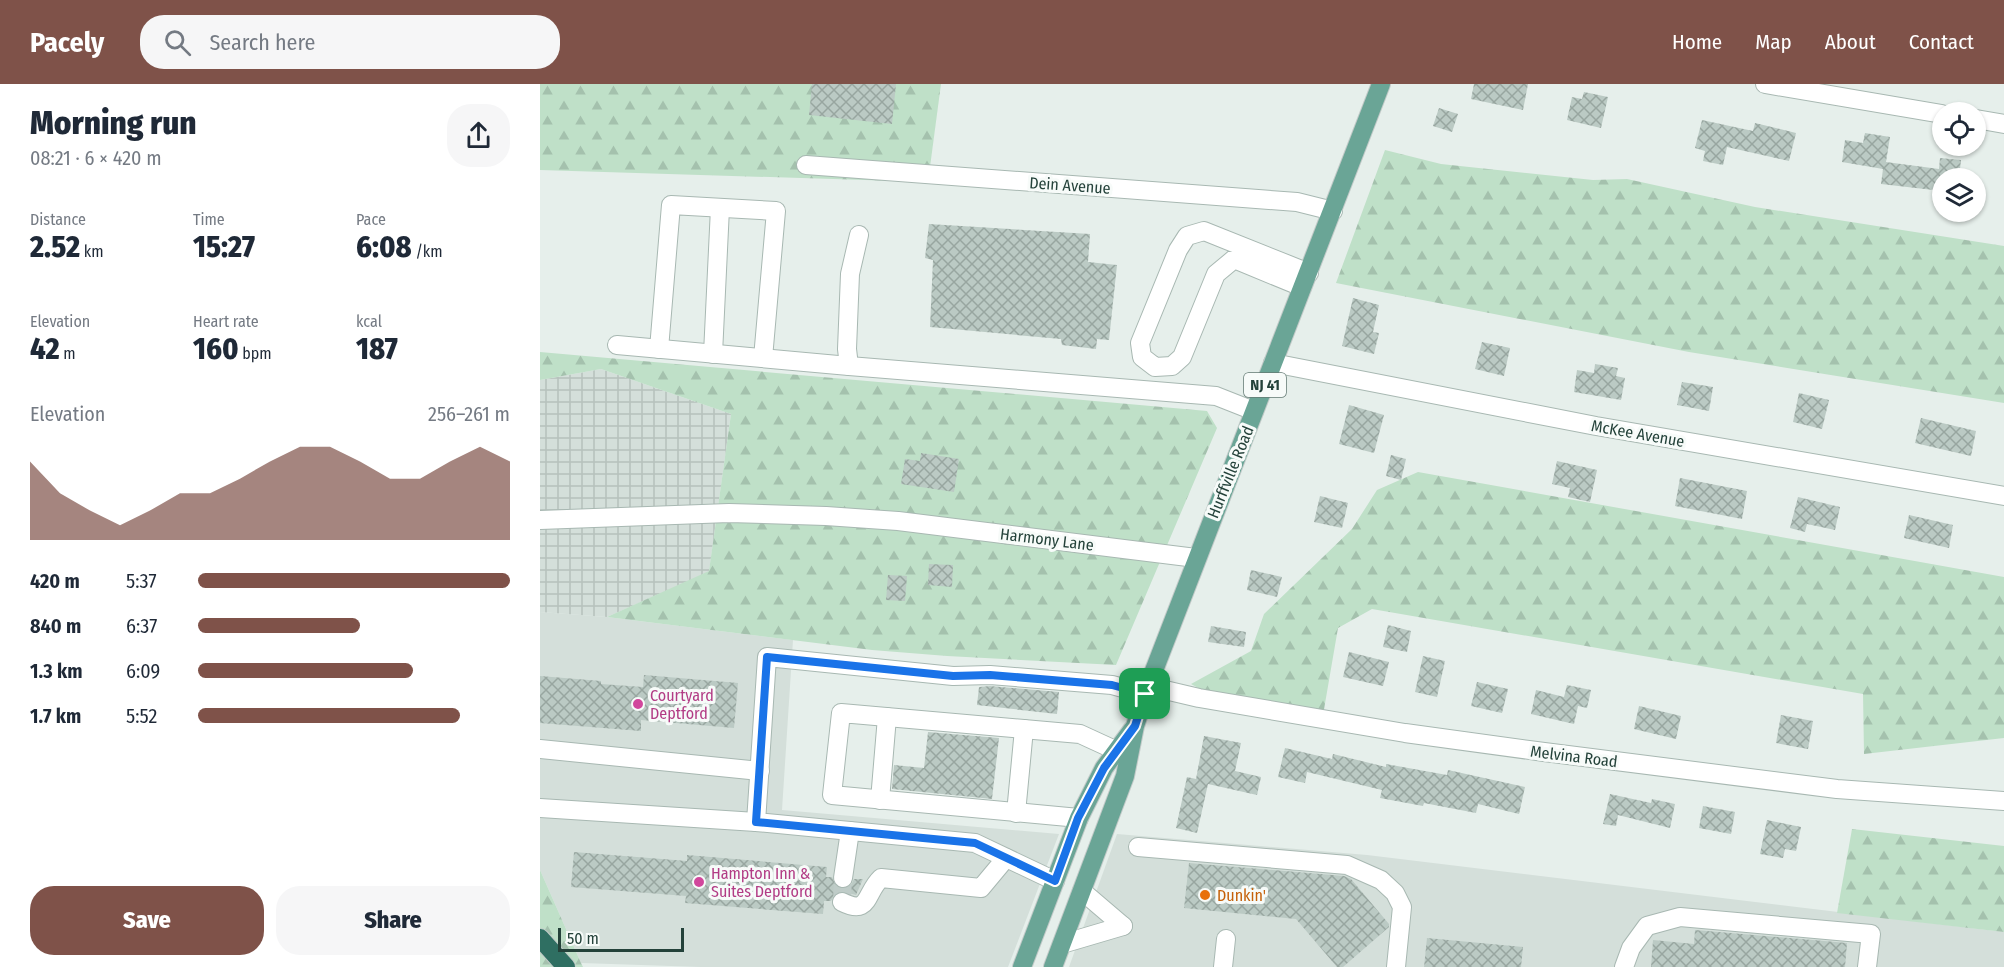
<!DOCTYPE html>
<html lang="en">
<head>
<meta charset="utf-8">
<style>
  body { margin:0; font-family:"Fira Sans Condensed",sans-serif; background:#f6f6f7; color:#1f2937; height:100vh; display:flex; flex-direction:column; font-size:22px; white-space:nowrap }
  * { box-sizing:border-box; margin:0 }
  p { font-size:20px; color:#747a83 }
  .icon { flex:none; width:33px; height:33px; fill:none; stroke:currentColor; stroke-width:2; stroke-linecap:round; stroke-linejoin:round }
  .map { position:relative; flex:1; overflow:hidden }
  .details { display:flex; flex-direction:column; background:#fff; width:540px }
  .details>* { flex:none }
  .controls { position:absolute; left:1392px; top:18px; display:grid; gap:12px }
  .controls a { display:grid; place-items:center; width:54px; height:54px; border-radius:50%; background:#fff; box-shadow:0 2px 4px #0004; font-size:30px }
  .scale { position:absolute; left:18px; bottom:15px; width:126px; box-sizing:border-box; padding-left:6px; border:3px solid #24423a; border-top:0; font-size:16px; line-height:21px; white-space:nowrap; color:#24423a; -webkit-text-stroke:4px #f7fbf9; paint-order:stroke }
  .pin { position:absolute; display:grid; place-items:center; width:51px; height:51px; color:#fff; margin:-26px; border-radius:12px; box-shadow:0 3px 9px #0006 }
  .round { display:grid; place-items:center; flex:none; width:63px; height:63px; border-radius:24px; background:#f6f6f7 }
  .head { display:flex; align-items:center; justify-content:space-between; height:102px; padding:0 30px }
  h1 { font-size:33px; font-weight:800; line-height:45px }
  .stats { display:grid; grid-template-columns:repeat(3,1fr); gap:9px; height:102px; padding:6px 30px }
  .stats div { display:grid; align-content:center }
  .stats b { font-size:30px; font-weight:800 }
  .stats small { font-size:16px; font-weight:400 }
  .stats p { font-size:16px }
  .chart { height:168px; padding:12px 30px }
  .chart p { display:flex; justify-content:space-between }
  .chart svg { width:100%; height:108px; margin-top:6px; fill:#7f5249; opacity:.7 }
  .cta { display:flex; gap:12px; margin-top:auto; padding:12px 30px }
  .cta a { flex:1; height:69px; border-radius:24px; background:#7f5249; color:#fff; font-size:24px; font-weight:800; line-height:69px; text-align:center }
  .cta a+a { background:#f6f6f7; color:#1f2937 }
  ul { padding:0 30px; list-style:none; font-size:20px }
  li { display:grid; grid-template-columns:96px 72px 1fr; align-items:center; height:45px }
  li i { height:15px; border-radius:8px; background:#7f5249 }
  header { display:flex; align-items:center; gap:36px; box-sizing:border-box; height:84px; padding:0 30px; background:#7f5249; color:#fff }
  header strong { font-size:28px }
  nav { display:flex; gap:33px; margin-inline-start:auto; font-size:21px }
  .search { width:420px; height:54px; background:#f6f6f7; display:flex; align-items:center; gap:15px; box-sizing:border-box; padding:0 21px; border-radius:24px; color:#747a83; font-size:22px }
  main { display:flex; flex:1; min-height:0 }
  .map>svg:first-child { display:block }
  .built { fill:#d4dfda }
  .industrial { fill:url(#industrial-grid) }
  .forest { fill:url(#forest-firs) }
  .building { fill:url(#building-cross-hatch) }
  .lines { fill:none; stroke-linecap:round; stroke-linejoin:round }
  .minor-tunnel { stroke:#bfccc8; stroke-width:18; stroke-dasharray:18 9; stroke-linecap:butt }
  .minor-casing { stroke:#a8b8b2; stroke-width:20 }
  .major-casing { stroke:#c2cac8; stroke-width:20 }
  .highway-casing { stroke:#c2cac8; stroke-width:20 }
  .minor { stroke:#fff; stroke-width:18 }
  .major { stroke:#6aa596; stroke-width:18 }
  .highway { stroke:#2f6f62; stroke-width:18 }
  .route-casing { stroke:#fff; stroke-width:12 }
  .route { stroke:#1a73e8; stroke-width:8 }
  .hotel-dot { fill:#d1479c; stroke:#f7fbf9; stroke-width:2 }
  .food-dot { fill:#e8710a; stroke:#f7fbf9; stroke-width:2 }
  .labels { text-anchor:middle; stroke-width:6; stroke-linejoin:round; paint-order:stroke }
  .shield { fill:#f7fbf9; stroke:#637a73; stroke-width:1.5 }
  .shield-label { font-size:15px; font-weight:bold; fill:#24423a }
  .street-label { font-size:16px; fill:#24423a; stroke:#f7fbf9 }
  .hotel-label { font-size:16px; fill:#b23c85; stroke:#f7fbf9; text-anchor:start }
  .food-label { font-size:16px; fill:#c56008; stroke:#f7fbf9; text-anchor:start }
</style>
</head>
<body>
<header>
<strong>Pacely</strong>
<div class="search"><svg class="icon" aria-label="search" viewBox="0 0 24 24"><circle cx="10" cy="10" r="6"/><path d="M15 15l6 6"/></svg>Search here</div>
<nav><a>Home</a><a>Map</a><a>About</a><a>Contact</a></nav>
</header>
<main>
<section class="details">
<div class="head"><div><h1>Morning run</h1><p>08:21 · 6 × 420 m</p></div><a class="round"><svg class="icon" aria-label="share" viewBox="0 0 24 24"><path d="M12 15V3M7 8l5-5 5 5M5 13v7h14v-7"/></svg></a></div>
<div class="stats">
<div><p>Distance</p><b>2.52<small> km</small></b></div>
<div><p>Time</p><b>15:27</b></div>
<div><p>Pace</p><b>6:08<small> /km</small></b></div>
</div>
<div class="stats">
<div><p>Elevation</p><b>42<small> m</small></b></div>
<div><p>Heart rate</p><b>160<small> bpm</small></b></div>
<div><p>kcal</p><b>187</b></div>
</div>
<div class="chart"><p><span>Elevation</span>256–261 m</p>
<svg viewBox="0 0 160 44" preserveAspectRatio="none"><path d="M0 44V12L10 25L20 32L30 38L40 32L50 25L60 25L70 19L80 12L90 6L100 6L110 12L120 19L130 19L140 12L150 6L160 12V44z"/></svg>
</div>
<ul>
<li><b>420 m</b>5:37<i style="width:100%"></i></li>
<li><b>840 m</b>6:37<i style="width:52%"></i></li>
<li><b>1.3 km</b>6:09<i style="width:69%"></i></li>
<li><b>1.7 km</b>5:52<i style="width:84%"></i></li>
</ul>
<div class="cta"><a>Save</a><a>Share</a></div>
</section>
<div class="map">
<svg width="1464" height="883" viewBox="0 0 1464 883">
  <defs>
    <pattern id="industrial-grid" width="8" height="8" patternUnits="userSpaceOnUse" patternTransform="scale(1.5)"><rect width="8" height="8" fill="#d4dfda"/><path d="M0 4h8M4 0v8" fill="none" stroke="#b6c1bc"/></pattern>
    <pattern id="forest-firs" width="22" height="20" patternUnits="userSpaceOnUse" patternTransform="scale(1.5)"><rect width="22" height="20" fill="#bfe0c8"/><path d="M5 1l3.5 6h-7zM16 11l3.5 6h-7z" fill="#a4c1ad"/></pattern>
    <pattern id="building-cross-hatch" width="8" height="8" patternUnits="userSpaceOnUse" patternTransform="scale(1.5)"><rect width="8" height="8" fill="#bbcac4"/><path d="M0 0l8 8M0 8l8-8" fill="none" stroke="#98a6a0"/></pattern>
  </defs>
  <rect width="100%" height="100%" fill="#e6efeb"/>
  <g class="built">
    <polygon points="0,528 67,533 253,556 242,726 519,750 468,883 161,883 41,879 0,786"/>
    <polygon points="577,750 827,771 1464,848 1464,883 529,883"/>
  </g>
  <polygon class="industrial" points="61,285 191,330 169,488 67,533 0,528 0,296"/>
  <g class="forest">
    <polygon points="0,0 401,0 388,98 0,86"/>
    <polygon points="845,66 901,80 1053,96 1087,95 1215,123 1464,162 1464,319 1149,268 796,199"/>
    <polygon points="0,268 667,327 677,344 576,581 407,572 332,566 67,533 169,487 191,330 61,285 0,296"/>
    <polygon points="878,388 1464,493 1464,654 1324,670 1323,610 832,525 798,544 782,637 689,621 651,600 711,567 724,530 812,445 837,406"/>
    <polygon points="1312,745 1464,762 1464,848 1297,829"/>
    <polygon points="0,786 41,879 43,883 0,883"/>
  </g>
  <g class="building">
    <polygon points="272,0 356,0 352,40 269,31"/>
    <polygon points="934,0 988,0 983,26 931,15"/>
    <polygon points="1044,8 1068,13 1061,44 1027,36 1032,13 1042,15"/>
    <polygon points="899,24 918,30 912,48 893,42"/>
    <polygon points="1162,36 1213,47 1215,39 1256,49 1249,77 1187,63 1183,81 1163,77 1165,67 1155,64"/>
    <polygon points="1325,49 1350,53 1346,78 1399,85 1400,74 1421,76 1419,94 1402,94 1402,107 1341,100 1343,85 1302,78 1305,56 1323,59"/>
    <polygon points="389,140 550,150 548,178 577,181 569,256 557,255 556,265 522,261 521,255 390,243 393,176 385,174"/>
    <polygon points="813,214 839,221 833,248 839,249 834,270 802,262"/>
    <polygon points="942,258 970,264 964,292 935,285"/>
    <polygon points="1055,280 1078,284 1076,292 1085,294 1081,316 1034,308 1037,286 1054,289"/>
    <polygon points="1142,298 1173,303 1169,327 1137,321"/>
    <polygon points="1259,309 1289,316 1282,345 1253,338"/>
    <polygon points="809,321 844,331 834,369 799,360"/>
    <polygon points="1381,334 1436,347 1431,372 1375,359"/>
    <polygon points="381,369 419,375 414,408 361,400 365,375 380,377"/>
    <polygon points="851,371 866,375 861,396 846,392"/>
    <polygon points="1017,377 1057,386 1050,418 1028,413 1030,404 1012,400"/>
    <polygon points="1140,394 1207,407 1202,435 1135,422"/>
    <polygon points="780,412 808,419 802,444 774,438"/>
    <polygon points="1258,413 1300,423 1295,446 1267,440 1265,448 1250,444"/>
    <polygon points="1369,431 1413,441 1409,464 1364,454"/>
    <polygon points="389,480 413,481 412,503 388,501"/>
    <polygon points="711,486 742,493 737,513 707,506"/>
    <polygon points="348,491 367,492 365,517 346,516"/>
    <polygon points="848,541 871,547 867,568 843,563"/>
    <polygon points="671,542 706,548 704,563 668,558"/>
    <polygon points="809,568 849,578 843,602 803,593"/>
    <polygon points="883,572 905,577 897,613 875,608"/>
    <polygon points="104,591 198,599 194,644 101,636 101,647 0,639 0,592 61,597 61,600 103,603"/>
    <polygon points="937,598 968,605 962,629 931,622"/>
    <polygon points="1027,601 1051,606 1047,624 1038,622 1034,640 991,630 996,606 1024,613"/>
    <polygon points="450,602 519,608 517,630 437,621 439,603"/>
    <polygon points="1099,622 1141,632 1136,655 1094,645"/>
    <polygon points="1241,631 1273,637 1268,665 1236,659"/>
    <polygon points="388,648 459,654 452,715 352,705 354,681 384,684"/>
    <polygon points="664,652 701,659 695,687 721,693 717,711 668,700 657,749 636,744 647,693 656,695"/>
    <polygon points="745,664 792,675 793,670 846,683 846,680 907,691 908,686 985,703 979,730 938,720 936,729 884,719 883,722 840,714 842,706 767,688 765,699 738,693"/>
    <polygon points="1070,710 1111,719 1112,715 1135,720 1130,744 1078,731 1076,742 1063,740"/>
    <polygon points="1163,722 1195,728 1191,750 1159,744"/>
    <polygon points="1227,736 1261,743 1256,767 1245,765 1243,774 1220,770"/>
    <polygon points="34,768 147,777 147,771 287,783 286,793 292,793 296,802 302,805 311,801 314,795 323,795 316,811 300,807 295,810 291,817 284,817 283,830 145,819 146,812 31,803"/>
    <polygon points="649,779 804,792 811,795 849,840 849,843 803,883 797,883 756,835 644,824"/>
    <polygon points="1155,846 1307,859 1305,883 1111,883 1113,856 1154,860"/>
    <polygon points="887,854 983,863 981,883 884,883"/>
  </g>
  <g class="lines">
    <polyline class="minor-tunnel" points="302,818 303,794"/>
    <g class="minor-casing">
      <g id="minor">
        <polyline points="1225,0 1402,30"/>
        <polyline points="1436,35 1464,40"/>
        <polyline points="266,81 757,118 793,127"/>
        <polyline points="762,203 694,175 676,190 642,273 632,282 615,283 602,273 600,259 638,166 647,152 664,147 769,189"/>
        <polyline points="77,261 309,282 676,312 714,327"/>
        <polyline points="119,265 131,121 236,127 223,274"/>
        <polyline points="173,270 180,124"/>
        <polyline points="733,279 1056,342 1464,412"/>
        <polyline points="309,282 307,265 310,190 319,151"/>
        <polyline points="0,436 189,429 286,432 358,437 656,474"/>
        <polyline points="608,602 659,614 865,649 1004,668 1297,705 1464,717"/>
        <polyline points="0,665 220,687"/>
        <polyline points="340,716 347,633"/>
        <polyline points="0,724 216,738"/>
        <polyline points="476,729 484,645"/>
        <polyline points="539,734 292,711 301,629 540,650 577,667"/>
        <polyline points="598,763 807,781 841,796 855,809 862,823 856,883"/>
        <polyline points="303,794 310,747"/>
        <polyline points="515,797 435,759 216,738 227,573 413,592 450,591 572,601 605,610"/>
        <polyline points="542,807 583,842"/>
        <path d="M302,818C330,832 325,809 341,794L441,804L466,774"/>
        <polyline points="522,860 583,842"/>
        <polyline points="683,883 686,855"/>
        <polyline points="1084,883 1091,864 1107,842 1140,833 1331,850 1327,883"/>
      </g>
    </g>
    <g class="major-casing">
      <g id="major">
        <polyline points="482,883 539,734 564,684 592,646"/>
        <polyline points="513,883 585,692 595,642 608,602 841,0"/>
      </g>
    </g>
    <g class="highway-casing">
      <polyline id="highway" points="0,854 26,883"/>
    </g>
    <use href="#minor" class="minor"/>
    <use href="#major" class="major"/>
    <use href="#highway" class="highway"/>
  </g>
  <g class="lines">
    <g class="route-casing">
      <polygon id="route" points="227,573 413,592 450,591 572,601 605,610 595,642 564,684 538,734 515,797 435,759 216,738"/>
    </g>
    <use href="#route" class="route"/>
  </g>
  <g class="hotel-dot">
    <circle cx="98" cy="620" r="6"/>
    <circle cx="159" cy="798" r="6"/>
  </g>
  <circle class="food-dot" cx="665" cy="811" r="6"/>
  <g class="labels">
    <rect class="shield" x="704" y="289" width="42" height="24" rx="4.5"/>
    <g class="shield-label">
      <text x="725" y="306">NJ 41</text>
    </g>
    <g class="street-label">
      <text transform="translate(530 101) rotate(4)" y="6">Dein Avenue</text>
      <text transform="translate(1098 349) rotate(10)" y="6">McKee Avenue</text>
      <text transform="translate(690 388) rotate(-68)" y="6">Hurffville Road</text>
      <text transform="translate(507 455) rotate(7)" y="6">Harmony Lane</text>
      <text transform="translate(1034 672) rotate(7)" y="6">Melvina Road</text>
    </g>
    <g class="hotel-label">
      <text x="110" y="617">Courtyard<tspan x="110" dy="18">Deptford</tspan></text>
      <text x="171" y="795">Hampton Inn &amp;<tspan x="171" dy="18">Suites Deptford</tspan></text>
    </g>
    <g class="food-label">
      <text x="677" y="817">Dunkin'</text>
    </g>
  </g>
</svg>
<div class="controls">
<a><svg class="icon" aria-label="locate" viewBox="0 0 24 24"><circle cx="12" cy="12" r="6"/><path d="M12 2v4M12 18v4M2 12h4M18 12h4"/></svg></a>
<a><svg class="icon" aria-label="layers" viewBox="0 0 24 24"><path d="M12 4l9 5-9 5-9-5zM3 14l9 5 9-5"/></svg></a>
</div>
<div class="scale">50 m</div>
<div class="pin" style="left:605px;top:610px;background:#1e9e55"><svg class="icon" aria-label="arrive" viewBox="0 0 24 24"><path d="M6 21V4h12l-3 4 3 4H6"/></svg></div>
</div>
</main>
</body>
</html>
